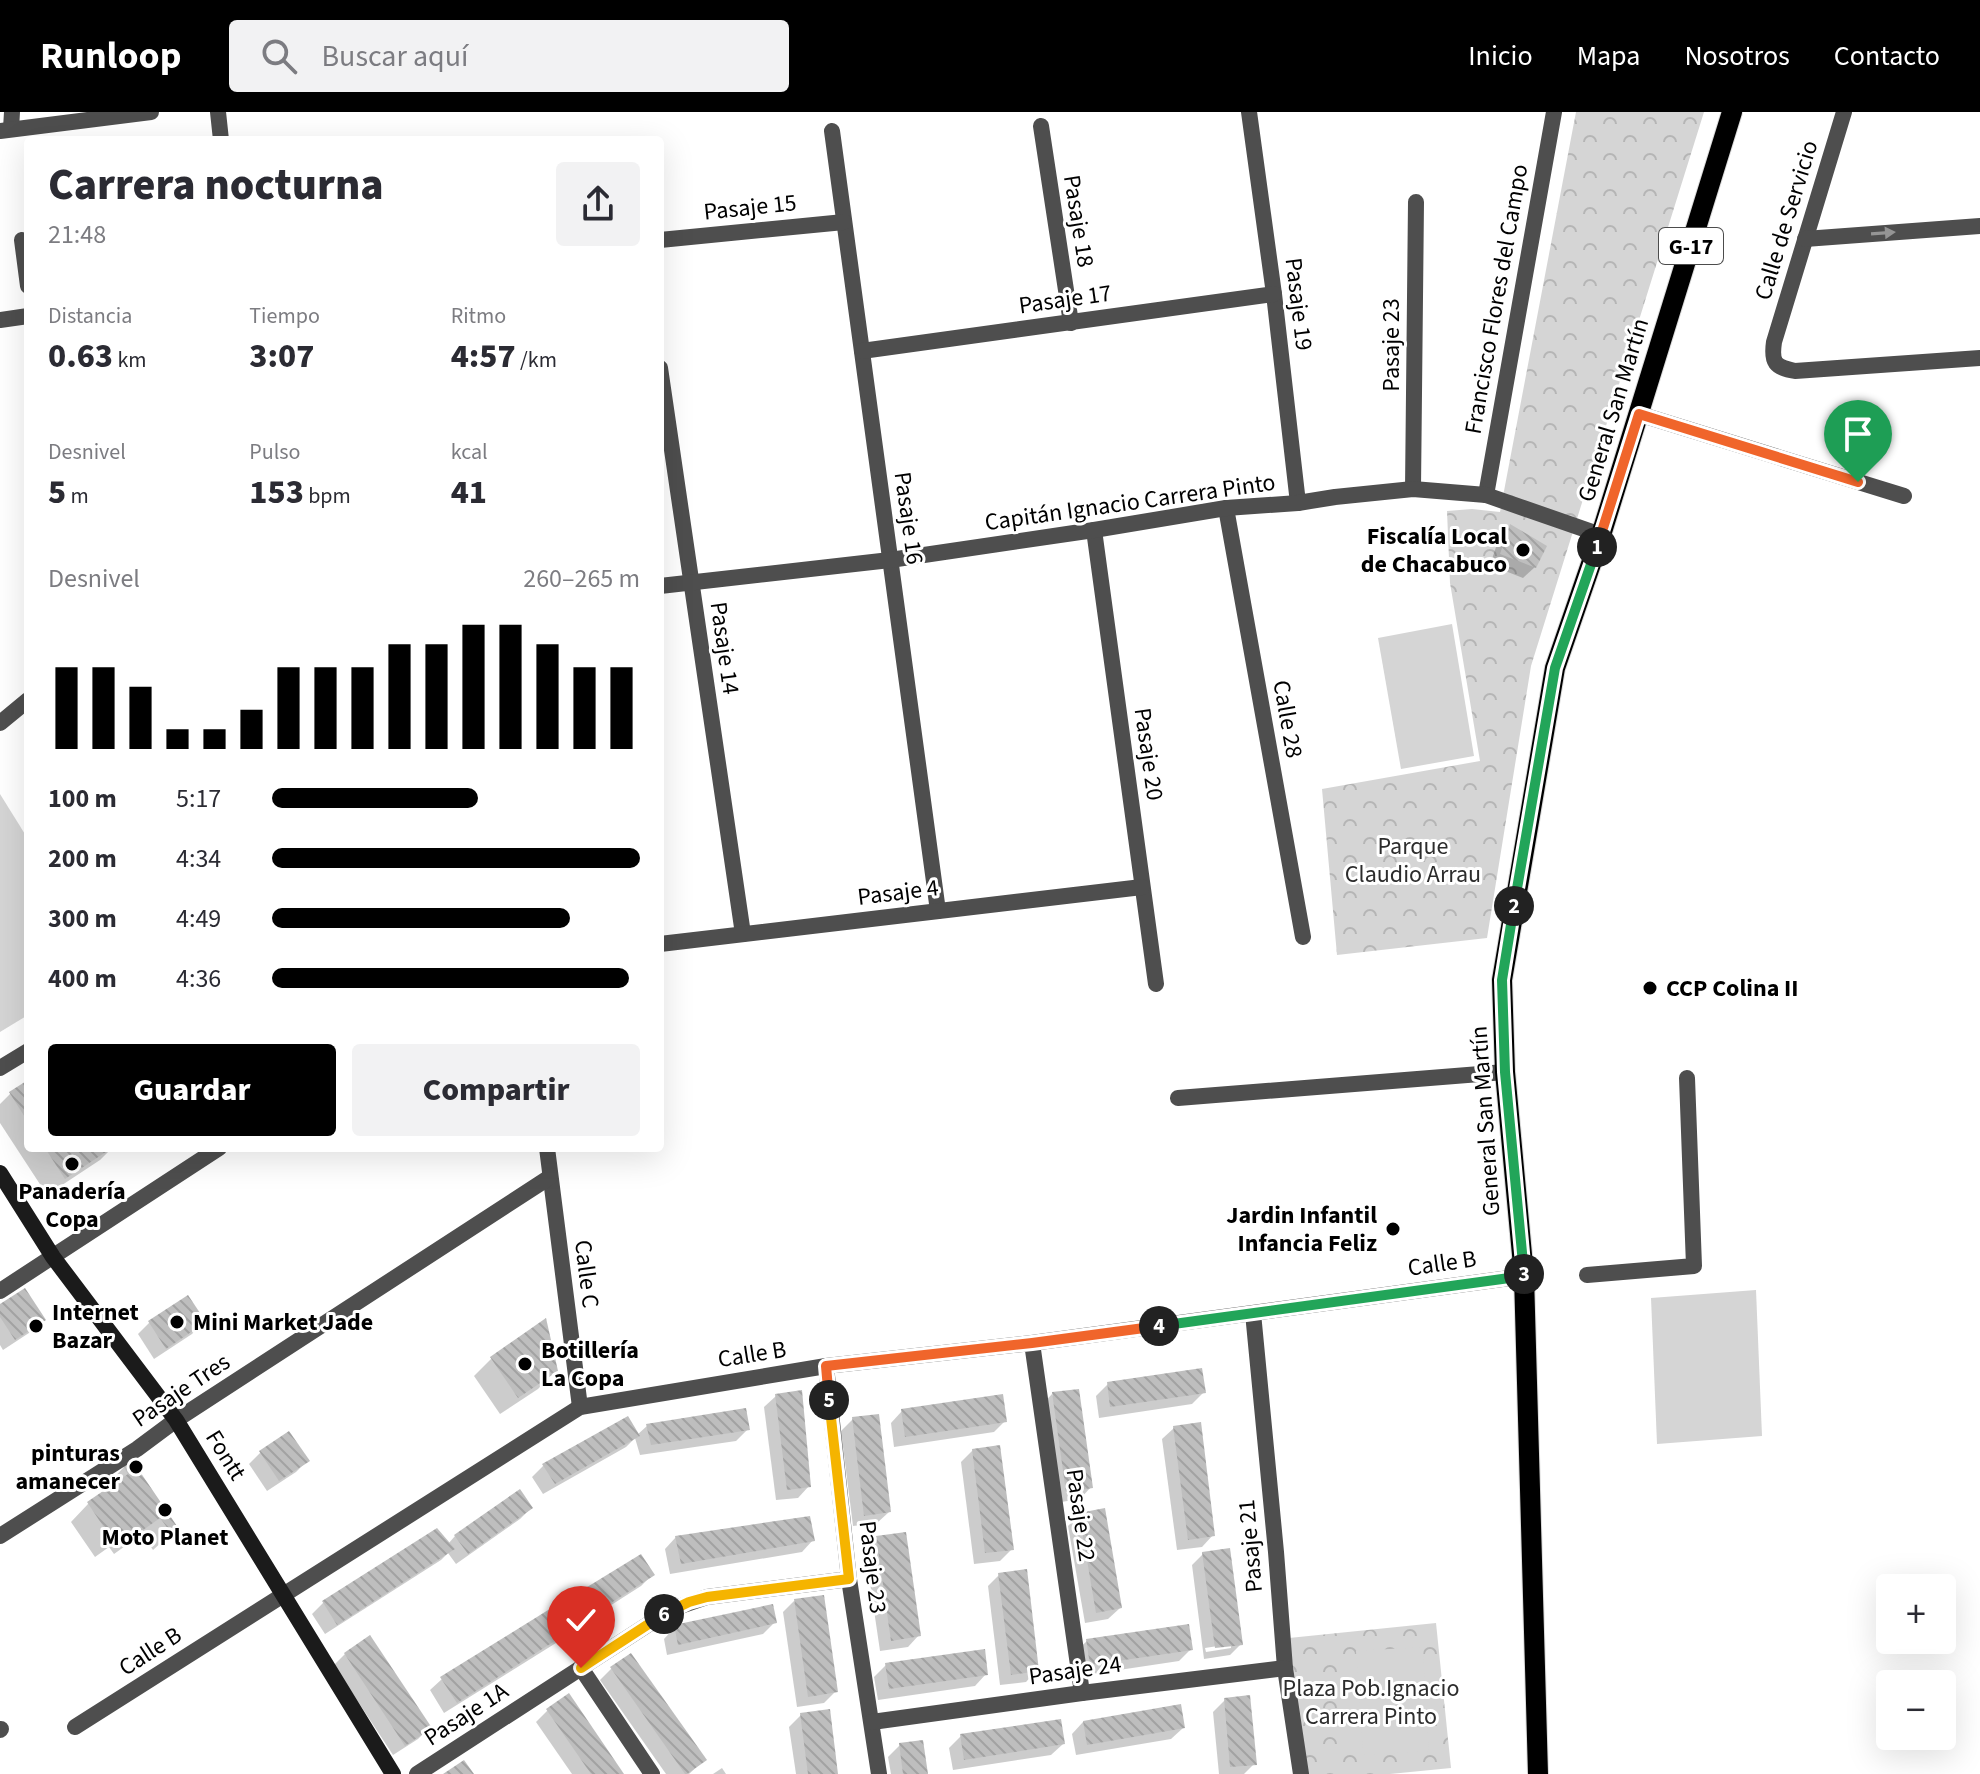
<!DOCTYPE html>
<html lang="es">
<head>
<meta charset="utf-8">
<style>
  body { margin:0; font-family:"Source Sans 3",sans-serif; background:#f2f2f3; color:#2b2b33; height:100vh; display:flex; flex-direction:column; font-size:30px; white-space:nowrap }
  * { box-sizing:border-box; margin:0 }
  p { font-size:26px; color:#7c7c81 }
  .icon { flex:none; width:44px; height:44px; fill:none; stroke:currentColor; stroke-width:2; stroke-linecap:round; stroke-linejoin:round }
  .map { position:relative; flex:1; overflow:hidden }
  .side { position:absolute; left:24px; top:24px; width:640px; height:1016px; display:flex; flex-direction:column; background:#fff; border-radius:8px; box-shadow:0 8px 32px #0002 }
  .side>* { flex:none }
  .controls { position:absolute; left:1876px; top:1462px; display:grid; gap:16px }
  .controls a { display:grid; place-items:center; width:80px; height:80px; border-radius:8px; background:#fff; box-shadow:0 8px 32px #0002; font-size:40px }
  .pin { position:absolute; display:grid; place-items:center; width:68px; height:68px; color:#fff; margin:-82px -34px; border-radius:50% 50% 50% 0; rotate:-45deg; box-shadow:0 0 8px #0007 }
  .pin .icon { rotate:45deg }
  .km { position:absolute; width:40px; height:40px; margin:-20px; border-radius:50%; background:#222; color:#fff; font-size:22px; line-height:40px; text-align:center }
  .round { display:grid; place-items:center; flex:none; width:84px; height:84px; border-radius:8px; background:#f2f2f3 }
  .summary { display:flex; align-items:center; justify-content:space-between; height:136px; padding:0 24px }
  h1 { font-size:44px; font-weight:800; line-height:60px }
  .figures { display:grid; grid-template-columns:repeat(3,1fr); gap:12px; height:136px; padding:8px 24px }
  .figures div { display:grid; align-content:center }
  .figures b { font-size:34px; font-weight:800 }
  .figures small { font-size:22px; font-weight:400 }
  .figures p { font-size:22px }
  .chart { height:224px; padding:16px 24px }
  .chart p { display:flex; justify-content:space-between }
  .chart svg { width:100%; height:144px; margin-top:8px; stroke:#000; stroke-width:6 }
  .cta { display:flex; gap:16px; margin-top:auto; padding:16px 24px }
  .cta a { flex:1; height:92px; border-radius:8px; background:#000; color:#fff; font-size:32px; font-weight:800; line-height:92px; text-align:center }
  .cta a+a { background:#f2f2f3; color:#2b2b33 }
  ul { padding:0 24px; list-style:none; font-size:26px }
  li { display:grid; grid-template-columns:128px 96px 1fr; align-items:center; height:60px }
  li i { height:20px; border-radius:10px; background:#000 }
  header { display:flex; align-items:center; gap:48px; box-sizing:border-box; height:112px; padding:0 40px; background:#000; color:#fff }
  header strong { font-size:38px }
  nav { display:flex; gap:44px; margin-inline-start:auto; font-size:28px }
  .search { width:560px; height:72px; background:#f2f2f3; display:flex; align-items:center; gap:20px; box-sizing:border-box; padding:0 28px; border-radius:8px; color:#7c7c81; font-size:30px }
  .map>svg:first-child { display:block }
  .forest { fill:url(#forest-crowns) }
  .pitch { fill:#d5d5d5 }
  .shadow { fill:#0003; fill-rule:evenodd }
  .building { fill:url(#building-back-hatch) }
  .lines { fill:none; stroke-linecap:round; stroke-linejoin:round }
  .primary-casing { stroke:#dbdbdb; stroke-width:22 }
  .minor { stroke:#4e4e4e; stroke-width:16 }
  .secondary { stroke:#1b1b1b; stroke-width:16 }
  .primary { stroke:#000; stroke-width:20 }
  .oneway { fill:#959595 }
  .split-1-casing { stroke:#fff; stroke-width:16 }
  .split-2-casing { stroke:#fff; stroke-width:16 }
  .split-3-casing { stroke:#fff; stroke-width:16 }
  .split-4-casing { stroke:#fff; stroke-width:16 }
  .split-5-casing { stroke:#fff; stroke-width:16 }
  .split-6-casing { stroke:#fff; stroke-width:16 }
  .split-7-casing { stroke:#fff; stroke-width:16 }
  .split-1 { stroke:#f0652b; stroke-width:10 }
  .split-2 { stroke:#22a559; stroke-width:10 }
  .split-3 { stroke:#22a559; stroke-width:10 }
  .split-4 { stroke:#22a559; stroke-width:10 }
  .split-5 { stroke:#f0652b; stroke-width:10 }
  .split-6 { stroke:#f5b400; stroke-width:10 }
  .split-7 { stroke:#f5b400; stroke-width:10 }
  .poi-dot { fill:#000; stroke:#fff; stroke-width:3 }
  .labels { text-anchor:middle; stroke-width:6; stroke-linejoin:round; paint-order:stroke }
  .shield { fill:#fff; stroke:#4c4c4c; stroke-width:2 }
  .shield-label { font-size:22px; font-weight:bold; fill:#000 }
  .street-label { font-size:24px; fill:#000; stroke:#fff }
  .poi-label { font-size:24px; font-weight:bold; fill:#000; stroke:#fff; text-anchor:start }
  .park-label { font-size:24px; fill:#2c2c2c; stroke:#fff }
</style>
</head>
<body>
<header>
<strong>Runloop</strong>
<div class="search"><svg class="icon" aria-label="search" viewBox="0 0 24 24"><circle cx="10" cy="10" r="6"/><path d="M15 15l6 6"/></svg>Buscar aquí</div>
<nav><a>Inicio</a><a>Mapa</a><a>Nosotros</a><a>Contacto</a></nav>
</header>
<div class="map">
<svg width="1980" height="1662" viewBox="0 0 1980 1662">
  <defs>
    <pattern id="forest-crowns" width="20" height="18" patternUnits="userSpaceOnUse" patternTransform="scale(2)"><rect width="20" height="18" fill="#d5d5d5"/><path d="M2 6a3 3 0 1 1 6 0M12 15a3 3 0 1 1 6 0" fill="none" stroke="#b5b5b5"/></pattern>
    <pattern id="building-back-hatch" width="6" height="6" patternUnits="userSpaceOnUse" patternTransform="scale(2)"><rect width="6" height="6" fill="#bebebe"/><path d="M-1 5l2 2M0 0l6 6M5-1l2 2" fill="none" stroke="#a2a2a2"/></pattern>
  </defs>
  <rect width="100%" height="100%" fill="#fff"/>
  <g class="forest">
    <polygon points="1576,0 1704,0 1531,554 1487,826 1337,843 1322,677 1480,649 1450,471 1447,399 1472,397 1500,400"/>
    <polygon points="1436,1511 1451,1656 1390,1662 1307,1662 1289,1526"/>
  </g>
  <g class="pitch">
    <polygon points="1452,512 1474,644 1401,657 1378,526"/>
    <polygon points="0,682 28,727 28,903 0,920"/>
    <polygon points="1756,1178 1762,1324 1657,1332 1651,1186"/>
    <polygon points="1423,1535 1429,1639 1363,1643 1356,1539"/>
  </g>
  <g class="shadow">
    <polygon points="1511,415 1535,455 1523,466 1490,453 1499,426"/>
    <polygon points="28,970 28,1036 112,1036 100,1048 47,1083 0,1011 0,992 10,982"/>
    <polygon points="188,1186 203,1210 192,1222 154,1247 138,1222 149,1211"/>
    <polygon points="0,1194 43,1208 32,1219 3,1238 0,1233"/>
    <polygon points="491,1247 555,1259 538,1277 500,1302 474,1264"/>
    <polygon points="1108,1272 1204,1280 1192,1292 1099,1306 1096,1284"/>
    <polygon points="1052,1282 1091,1375 1080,1387 1055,1391 1041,1294"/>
    <polygon points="776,1284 809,1374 798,1386 776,1388 764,1295"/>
    <polygon points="902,1299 1005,1309 994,1320 894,1335 891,1311"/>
    <polygon points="627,1307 637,1323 647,1314 748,1317 736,1329 640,1343 635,1326 626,1335 543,1382 532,1365 543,1354"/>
    <polygon points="853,1307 889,1400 877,1411 853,1414 841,1319"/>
    <polygon points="1174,1316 1213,1423 1202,1435 1177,1438 1162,1327"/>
    <polygon points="973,1338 1012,1437 1000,1449 974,1452 961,1350"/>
    <polygon points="260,1341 307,1349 296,1360 267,1379 249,1352"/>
    <polygon points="124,1355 176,1417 153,1438 142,1422 114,1442 109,1435 95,1445 71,1410 88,1392 110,1377 107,1373"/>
    <polygon points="531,1396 520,1407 456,1452 448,1441 441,1448 325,1522 312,1502 323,1491 448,1432 455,1424"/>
    <polygon points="1080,1402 1120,1496 1108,1507 1085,1511 1068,1414"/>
    <polygon points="676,1425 813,1428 802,1440 670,1462 665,1437"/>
    <polygon points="877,1426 919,1523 908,1535 880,1539 865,1437"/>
    <path d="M1203,1442L1241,1532L1230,1543L1204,1547L1192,1453ZM1231,1532V1536L1206,1540L1205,1536Z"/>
    <polygon points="652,1463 641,1474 569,1520 568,1519 556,1531 444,1601 430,1578 442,1567 555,1502 567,1490"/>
    <polygon points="999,1463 1037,1558 1026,1570 1000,1573 988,1474"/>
    <polygon points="794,1489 836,1579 824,1591 797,1595 783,1500"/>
    <polygon points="775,1510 763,1522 667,1543 664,1527 675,1515"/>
    <polygon points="1087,1529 1191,1537 1179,1549 1079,1564 1075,1540"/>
    <polygon points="345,1542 430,1615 418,1627 393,1643 334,1553"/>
    <polygon points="631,1543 704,1648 689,1662 666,1662 600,1568 611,1557"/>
    <polygon points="886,1553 986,1562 975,1574 878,1588 874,1565"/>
    <polygon points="1225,1588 1254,1652 1244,1662 1219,1662 1213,1600"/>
    <polygon points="548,1598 622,1662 572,1662 536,1610"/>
    <polygon points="801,1603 836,1662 796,1662 789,1615"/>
    <polygon points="1083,1610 1183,1616 1171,1627 1076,1643 1072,1622"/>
    <polygon points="961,1624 1063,1632 1051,1643 953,1658 949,1636"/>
    <polygon points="900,1633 926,1662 891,1662 888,1645"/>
    <polygon points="722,1656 726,1662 713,1662"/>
  </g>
  <g class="building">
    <polygon points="1510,412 1547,434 1536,456 1500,442"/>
    <polygon points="28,968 28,1010 9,980"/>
    <polygon points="45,1036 112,1036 65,1067"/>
    <polygon points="25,1176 46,1208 15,1228 0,1205 0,1192"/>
    <polygon points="188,1183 206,1210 166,1237 148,1209"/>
    <polygon points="546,1206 558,1259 518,1286 490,1245"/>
    <polygon points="1202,1256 1206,1281 1110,1295 1107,1270"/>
    <polygon points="1079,1277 1093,1376 1066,1380 1052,1280"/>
    <polygon points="802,1278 811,1375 787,1378 775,1282"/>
    <polygon points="1003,1282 1007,1310 905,1325 901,1297"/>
    <polygon points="746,1296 750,1318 651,1333 646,1312"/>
    <polygon points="879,1302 891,1400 864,1404 852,1305"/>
    <polygon points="628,1304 640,1324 555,1372 542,1352"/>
    <polygon points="1201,1310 1215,1424 1188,1428 1173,1314"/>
    <polygon points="289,1319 310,1349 279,1369 259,1339"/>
    <polygon points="1000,1333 1014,1438 985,1441 972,1337"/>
    <polygon points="132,1348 179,1417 172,1422 160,1406 132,1426 127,1419 113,1429 87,1390 128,1362 123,1354"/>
    <polygon points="520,1377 533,1396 468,1442 454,1423"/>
    <polygon points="1105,1396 1122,1496 1096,1501 1079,1401"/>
    <polygon points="810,1404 815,1429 681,1452 675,1424"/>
    <polygon points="437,1416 455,1437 337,1513 322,1489"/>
    <polygon points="906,1420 921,1524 891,1529 876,1424"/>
    <polygon points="1230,1436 1243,1533 1215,1536 1202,1440"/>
    <polygon points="641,1442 655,1463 581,1510 566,1488"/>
    <polygon points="1027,1457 1039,1559 1011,1563 998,1461"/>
    <polygon points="824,1483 838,1580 808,1585 794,1487"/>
    <polygon points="773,1492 777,1511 678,1533 674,1513"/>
    <polygon points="553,1495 569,1520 457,1591 440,1565"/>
    <polygon points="1189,1512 1193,1538 1090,1553 1086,1527"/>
    <polygon points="370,1523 432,1616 405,1634 344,1541"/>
    <polygon points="985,1537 988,1563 889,1577 885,1551"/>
    <polygon points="631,1541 707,1648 687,1662 685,1662 610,1555"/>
    <polygon points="569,1581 624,1662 591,1662 546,1597"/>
    <polygon points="1250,1583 1257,1653 1230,1655 1224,1586"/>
    <polygon points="1181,1592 1185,1616 1087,1633 1083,1609"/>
    <polygon points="830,1597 838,1662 808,1662 800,1601"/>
    <polygon points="1061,1607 1065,1632 964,1648 960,1622"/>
    <polygon points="923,1628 928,1662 903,1662 899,1631"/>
    <polygon points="464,1648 474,1662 443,1662"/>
  </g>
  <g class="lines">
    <g class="primary-casing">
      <polyline id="primary" points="1538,1662 1524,1164 1505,960 1502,868 1555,556 1601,423 1732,0"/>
    </g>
    <g class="minor">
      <polyline points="218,0 221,28"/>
      <polyline points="1249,0 1274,182 1298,391"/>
      <path d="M1844,0L1774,230C1771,251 1775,255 1795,259L1980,246"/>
      <polyline points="1041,14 1071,211"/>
      <polyline points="11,17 12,0"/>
      <polyline points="0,19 151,0"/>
      <polyline points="832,19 938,799"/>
      <polyline points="1805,127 1980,114"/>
      <polyline points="22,128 28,174"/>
      <polyline points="660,128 844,110"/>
      <polyline points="0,208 28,204"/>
      <polyline points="862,239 1274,182"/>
      <polyline points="660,256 743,822"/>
      <polyline points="1639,302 1904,384"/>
      <polyline points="1413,377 1416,90"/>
      <polyline points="1486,383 1554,0"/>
      <polyline points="1226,396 1303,825"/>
      <polyline points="1094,418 1156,872"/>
      <polyline points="660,474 890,448 1094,418 1226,396 1298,391 1335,385 1413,377 1486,383 1601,423"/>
      <polyline points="0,611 28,588"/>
      <polyline points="660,832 1142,775"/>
      <polyline points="0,956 28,939"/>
      <polyline points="1178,986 1505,960"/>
      <polyline points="547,1036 580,1295"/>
      <polyline points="1587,1163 1694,1154 1687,966"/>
      <polyline points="0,1179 219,1036"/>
      <polyline points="1253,1201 1276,1440 1285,1556 1301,1662"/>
      <polyline points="1032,1231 1082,1581"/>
      <polyline points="826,1254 849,1467 879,1662"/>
      <polyline points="0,1424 137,1337 176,1308 550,1065"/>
      <polyline points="581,1556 652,1662"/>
      <polyline points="872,1610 1082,1581 1285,1556"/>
      <polyline points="75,1615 580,1295 826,1254 1032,1231 1524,1164"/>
      <polyline points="0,1618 1,1617"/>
      <polyline points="417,1662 672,1497 707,1485 849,1467"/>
    </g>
    <polyline class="secondary" points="0,1061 53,1145 176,1308 393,1662"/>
    <use href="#primary" class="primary"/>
  </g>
  <defs><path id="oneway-solid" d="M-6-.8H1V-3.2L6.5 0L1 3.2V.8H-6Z" transform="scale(2)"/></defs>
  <use class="oneway" href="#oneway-solid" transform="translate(1883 121) rotate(-4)"/>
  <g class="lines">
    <g class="split-1-casing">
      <polyline id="split-1" points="1597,435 1639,302 1858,370"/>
    </g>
    <g class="split-2-casing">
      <polyline id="split-2" points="1514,794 1555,556 1597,435"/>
    </g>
    <g class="split-3-casing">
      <polyline id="split-3" points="1514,794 1502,868 1505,960 1524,1162"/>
    </g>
    <g class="split-4-casing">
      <polyline id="split-4" points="1159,1214 1524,1164 1524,1162"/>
    </g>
    <g class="split-5-casing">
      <polyline id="split-5" points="829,1288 826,1254 1032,1231 1159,1214"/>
    </g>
    <g class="split-6-casing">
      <polyline id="split-6" points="664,1502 689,1490 707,1485 849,1467 829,1288"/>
    </g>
    <g class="split-7-casing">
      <polyline id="split-7" points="581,1556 664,1502"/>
    </g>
    <use href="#split-1" class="split-1"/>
    <use href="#split-2" class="split-2"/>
    <use href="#split-3" class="split-3"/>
    <use href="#split-4" class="split-4"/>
    <use href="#split-5" class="split-5"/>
    <use href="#split-6" class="split-6"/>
    <use href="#split-7" class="split-7"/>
  </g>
  <g class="poi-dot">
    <circle cx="1523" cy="438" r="8"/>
    <circle cx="1650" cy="876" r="8"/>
    <circle cx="72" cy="1052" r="8"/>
    <circle cx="1393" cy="1117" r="8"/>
    <circle cx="177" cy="1210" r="8"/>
    <circle cx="36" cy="1214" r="8"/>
    <circle cx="525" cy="1252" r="8"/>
    <circle cx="136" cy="1355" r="8"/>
    <circle cx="165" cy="1398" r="8"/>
  </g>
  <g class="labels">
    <rect class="shield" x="1659" y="116" width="64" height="36" rx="6"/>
    <g class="shield-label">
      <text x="1691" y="142">G-17</text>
    </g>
    <g class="street-label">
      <text transform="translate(750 95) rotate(-6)" y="8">Pasaje 15</text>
      <text transform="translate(1786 108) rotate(-73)" y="8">Calle de Servicio</text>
      <text transform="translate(1079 109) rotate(81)" y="8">Pasaje 18</text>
      <text transform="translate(1065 187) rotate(-8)" y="8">Pasaje 17</text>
      <text transform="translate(1496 187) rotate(-80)" y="8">Francisco Flores del Campo</text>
      <text transform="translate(1299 192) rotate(83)" y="8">Pasaje 19</text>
      <text transform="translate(1391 233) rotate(-90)" y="8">Pasaje 23</text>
      <text transform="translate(1613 298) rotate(-73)" y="8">General San Martín</text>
      <text transform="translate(1130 390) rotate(-8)" y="8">Capitán Ignacio Carrera Pinto</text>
      <text transform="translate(909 406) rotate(82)" y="8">Pasaje 16</text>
      <text transform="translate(725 536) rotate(82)" y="8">Pasaje 14</text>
      <text transform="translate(1288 607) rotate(80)" y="8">Calle 28</text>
      <text transform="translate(1149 642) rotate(82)" y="8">Pasaje 20</text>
      <text transform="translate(898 780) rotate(-7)" y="8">Pasaje 4</text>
      <text transform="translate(1485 1009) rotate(-94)" y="8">General San Martín</text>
      <text transform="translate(1442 1151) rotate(-8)" y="8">Calle B</text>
      <text transform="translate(587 1162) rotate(83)" y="8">Calle C</text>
      <text transform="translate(752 1242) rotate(-9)" y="8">Calle B</text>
      <text transform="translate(181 1278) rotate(-34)" y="8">Pasaje Tres</text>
      <text transform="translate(226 1343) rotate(58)" y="8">Fontt</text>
      <text transform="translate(1081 1403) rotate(82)" y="8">Pasaje 22</text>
      <text transform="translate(1250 1434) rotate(-95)" y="8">Pasaje 21</text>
      <text transform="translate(873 1455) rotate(83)" y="8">Pasaje 23</text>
      <text transform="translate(150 1539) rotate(-33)" y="8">Calle B</text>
      <text transform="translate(1075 1558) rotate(-8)" y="8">Pasaje 24</text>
      <text transform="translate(466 1602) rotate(-33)" y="8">Pasaje 1A</text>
    </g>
    <g class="poi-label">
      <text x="1507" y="432" text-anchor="end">Fiscalía Local<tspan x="1507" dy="28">de Chacabuco</tspan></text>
      <text x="1666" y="884">CCP Colina II</text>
      <text x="72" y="1087" text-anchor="middle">Panadería<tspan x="72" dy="28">Copa</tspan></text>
      <text x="1377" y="1111" text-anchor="end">Jardin Infantil<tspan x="1377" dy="28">Infancia Feliz</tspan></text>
      <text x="52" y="1208">Internet<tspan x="52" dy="28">Bazar</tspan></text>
      <text x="193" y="1218">Mini Market Jade</text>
      <text x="541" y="1246">Botillería<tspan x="541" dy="28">La Copa</tspan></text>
      <text x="120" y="1349" text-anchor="end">pinturas<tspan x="120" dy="28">amanecer</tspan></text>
      <text x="165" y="1433" text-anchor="middle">Moto Planet</text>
    </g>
    <g class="park-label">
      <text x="1413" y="742">Parque<tspan x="1413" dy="28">Claudio Arrau</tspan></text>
      <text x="1371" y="1584">Plaza Pob.Ignacio<tspan x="1371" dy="28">Carrera Pinto</tspan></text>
    </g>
  </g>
</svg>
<div class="controls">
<a>+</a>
<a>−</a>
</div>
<div class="pin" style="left:1858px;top:370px;background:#1e9e55"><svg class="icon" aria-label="arrive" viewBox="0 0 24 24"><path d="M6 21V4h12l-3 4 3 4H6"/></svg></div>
<div class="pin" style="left:581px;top:1556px;background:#d93025"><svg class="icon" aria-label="check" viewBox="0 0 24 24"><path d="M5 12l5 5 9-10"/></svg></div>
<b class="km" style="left:1597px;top:435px">1</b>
<b class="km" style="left:1514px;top:794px">2</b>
<b class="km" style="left:1524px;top:1162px">3</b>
<b class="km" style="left:1159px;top:1214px">4</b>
<b class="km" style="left:829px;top:1288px">5</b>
<b class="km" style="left:664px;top:1502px">6</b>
<section class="side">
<div class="summary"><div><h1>Carrera nocturna</h1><p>21:48</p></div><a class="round"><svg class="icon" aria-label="share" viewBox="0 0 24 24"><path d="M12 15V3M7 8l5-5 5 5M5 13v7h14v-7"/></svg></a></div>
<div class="figures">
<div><p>Distancia</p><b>0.63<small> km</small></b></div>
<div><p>Tiempo</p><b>3:07</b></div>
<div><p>Ritmo</p><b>4:57<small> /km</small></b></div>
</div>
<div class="figures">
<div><p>Desnivel</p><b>5<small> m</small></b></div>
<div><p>Pulso</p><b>153<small> bpm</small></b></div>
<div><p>kcal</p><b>41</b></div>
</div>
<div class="chart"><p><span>Desnivel</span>260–265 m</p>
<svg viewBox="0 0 160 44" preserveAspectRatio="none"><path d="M5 44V19M15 44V19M25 44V25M35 44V38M45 44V38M55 44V32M65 44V19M75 44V19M85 44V19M95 44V12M105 44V12M115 44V6M125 44V6M135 44V12M145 44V19M155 44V19"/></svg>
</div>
<ul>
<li><b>100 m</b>5:17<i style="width:56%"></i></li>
<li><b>200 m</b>4:34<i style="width:100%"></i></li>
<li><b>300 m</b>4:49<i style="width:81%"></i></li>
<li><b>400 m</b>4:36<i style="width:97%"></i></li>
</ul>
<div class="cta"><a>Guardar</a><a>Compartir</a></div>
</section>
</div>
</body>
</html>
